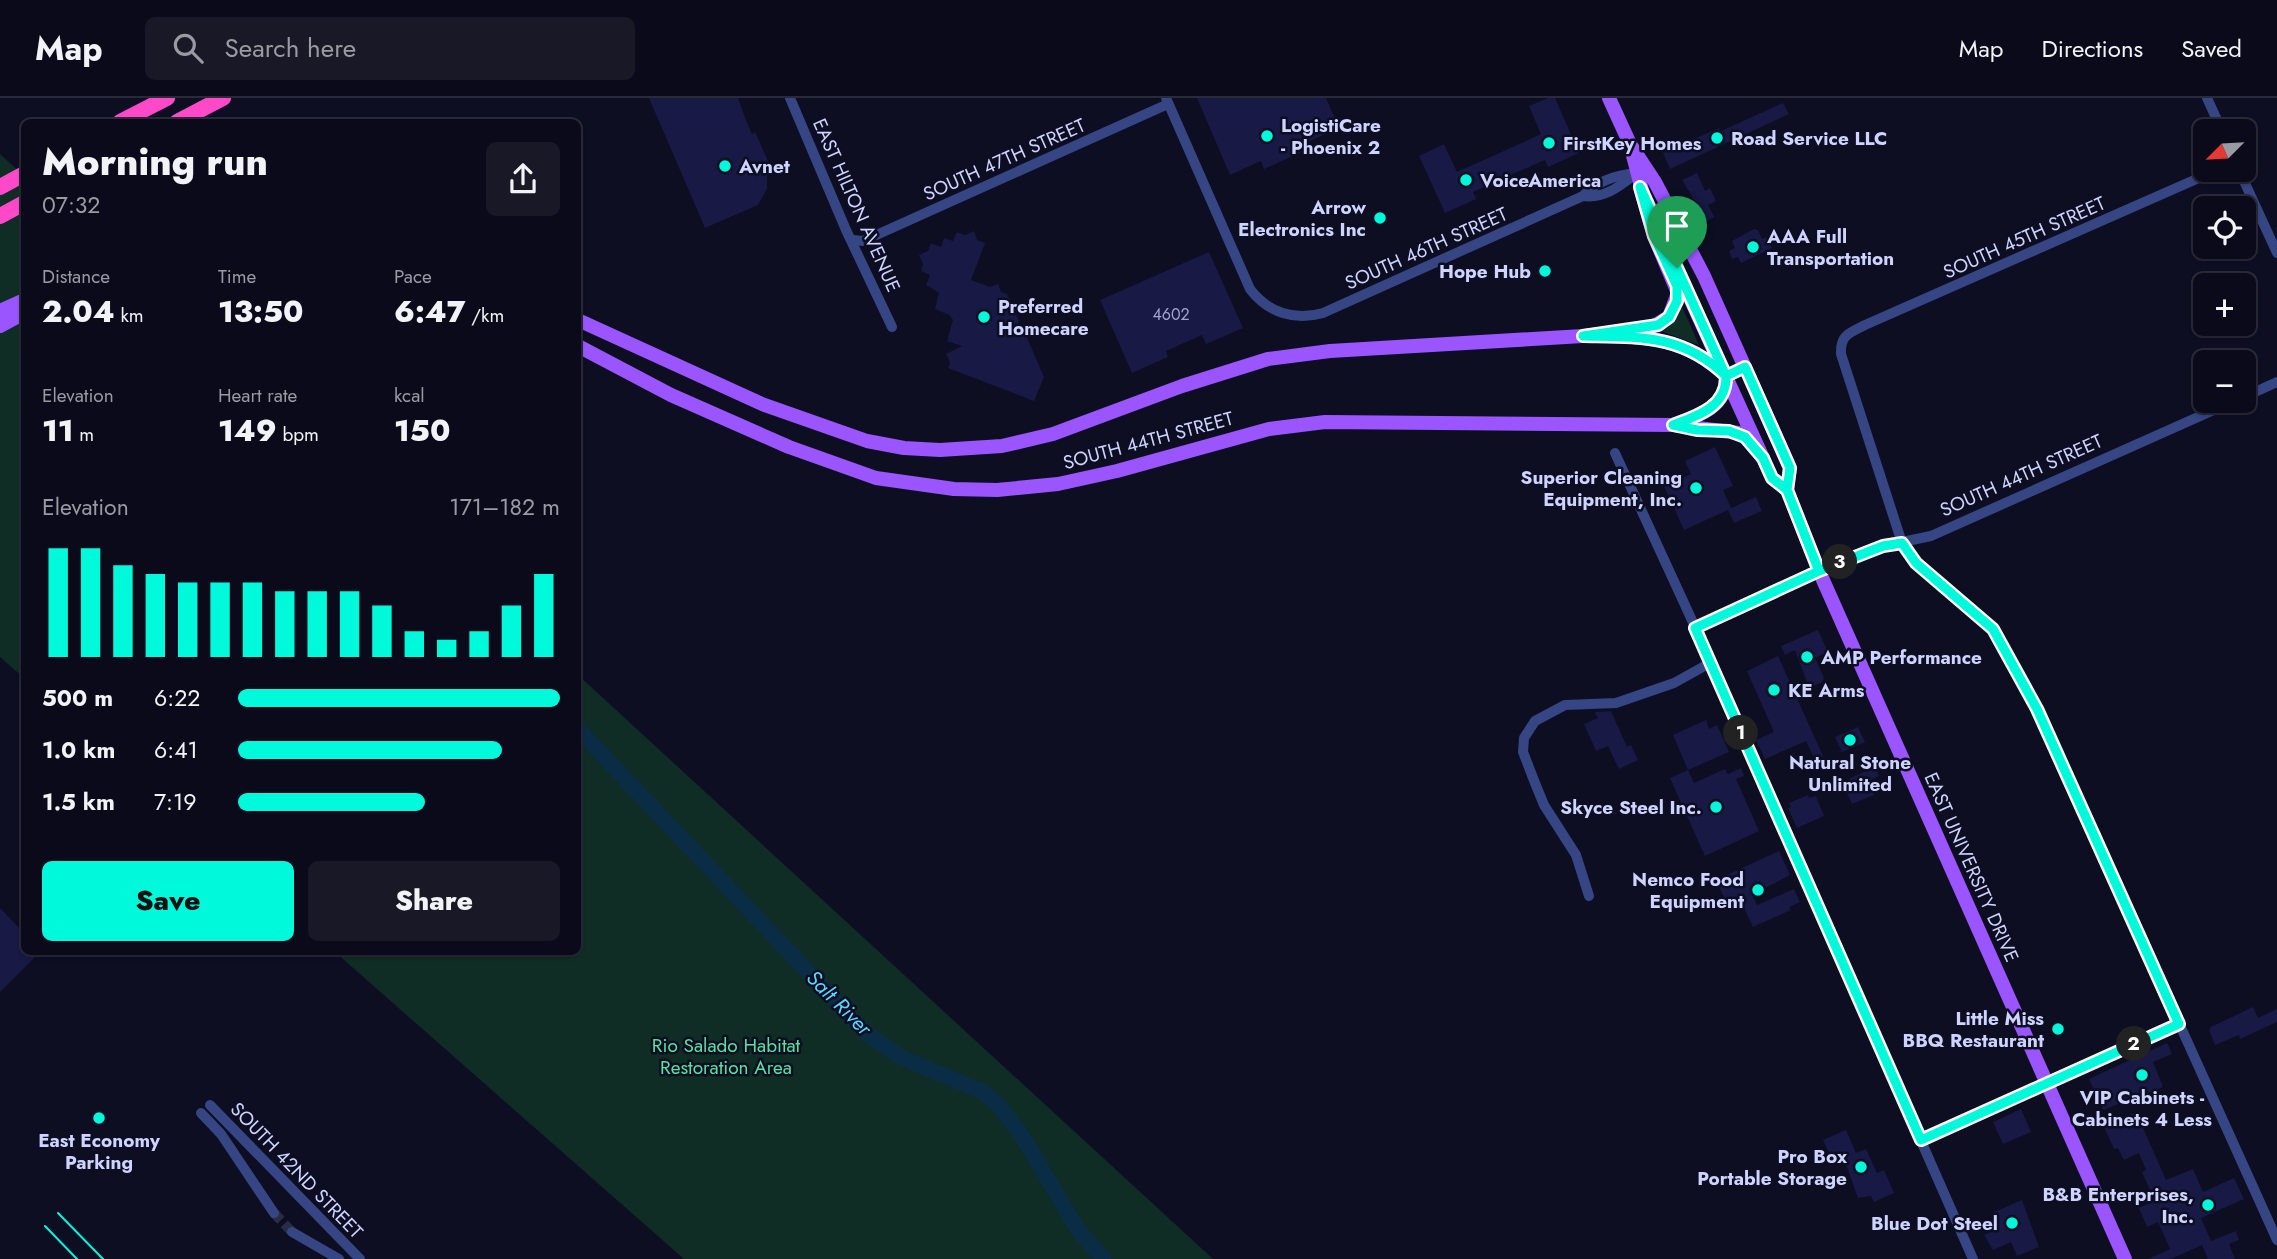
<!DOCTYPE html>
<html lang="en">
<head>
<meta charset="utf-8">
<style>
  body { margin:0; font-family:Jost,sans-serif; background:#181827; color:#f1f3f6; height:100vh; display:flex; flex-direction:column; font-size:26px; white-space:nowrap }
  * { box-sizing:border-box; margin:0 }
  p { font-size:23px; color:#999aa2 }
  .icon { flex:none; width:38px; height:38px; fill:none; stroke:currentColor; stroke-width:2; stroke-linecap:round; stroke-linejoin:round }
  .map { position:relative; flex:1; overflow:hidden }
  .sheet { position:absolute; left:21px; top:21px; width:560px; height:836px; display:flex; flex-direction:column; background:#0a0a1a; border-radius:10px; box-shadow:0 2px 5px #0004,0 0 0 2px #2a2b39 }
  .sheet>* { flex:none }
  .needle { width:46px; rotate:246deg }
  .fabs { position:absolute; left:2193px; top:21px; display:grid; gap:14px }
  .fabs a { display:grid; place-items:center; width:63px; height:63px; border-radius:10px; background:#0a0a1a; box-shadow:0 2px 5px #0004,0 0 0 2px #2a2b39; font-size:35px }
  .pin { position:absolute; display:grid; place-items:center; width:60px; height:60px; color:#fff; margin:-72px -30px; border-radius:50% 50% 50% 0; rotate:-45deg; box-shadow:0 0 7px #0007 }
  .pin .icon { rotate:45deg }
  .km { position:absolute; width:35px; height:35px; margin:-18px; border-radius:50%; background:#222; color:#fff; font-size:19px; line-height:35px; text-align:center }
  .round { display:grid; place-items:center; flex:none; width:74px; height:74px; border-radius:10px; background:#181827 }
  .summary { display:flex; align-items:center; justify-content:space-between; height:119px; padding:0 21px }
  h1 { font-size:38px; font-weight:800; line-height:52px }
  .figures { display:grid; grid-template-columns:repeat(3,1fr); gap:10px; height:119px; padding:7px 21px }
  .figures div { display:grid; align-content:center }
  .figures b { font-size:30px; font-weight:800 }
  .figures small { font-size:19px; font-weight:400 }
  .figures p { font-size:19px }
  .chart { height:196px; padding:14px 21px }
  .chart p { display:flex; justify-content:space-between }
  .chart svg { width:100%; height:126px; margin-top:7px; stroke:#00f9db; stroke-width:6 }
  .primary-button { display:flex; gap:14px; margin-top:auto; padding:14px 21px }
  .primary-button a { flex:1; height:80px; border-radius:10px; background:#00f9db; color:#111; font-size:28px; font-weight:800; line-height:80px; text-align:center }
  .primary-button a+a { background:#181827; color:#f1f3f6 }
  ul { padding:0 21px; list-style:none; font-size:23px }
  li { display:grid; grid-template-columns:112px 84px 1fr; align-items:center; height:52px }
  li i { height:18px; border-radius:9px; background:#00f9db }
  header { display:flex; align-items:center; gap:42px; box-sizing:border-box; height:98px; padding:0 35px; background:#0a0a1a; border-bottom:2px solid #2a2b39 }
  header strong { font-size:33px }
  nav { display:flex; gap:38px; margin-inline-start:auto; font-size:24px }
  .search { width:490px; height:63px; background:#181827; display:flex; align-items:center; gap:18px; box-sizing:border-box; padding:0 24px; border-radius:10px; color:#999aa2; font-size:26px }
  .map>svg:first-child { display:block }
  .green { fill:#102d25 }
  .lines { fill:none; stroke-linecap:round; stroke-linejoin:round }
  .river { stroke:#0a2c44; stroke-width:16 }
  .building { fill:#181944 }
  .minor-tunnel { stroke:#2a2c43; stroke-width:10; stroke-dasharray:10 5; stroke-linecap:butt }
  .minor { stroke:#364583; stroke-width:10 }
  .major { stroke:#9a55ff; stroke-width:14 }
  .highway { stroke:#ff49c9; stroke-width:16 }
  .tram { stroke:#00f9db; stroke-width:2 }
  .route-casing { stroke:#fff; stroke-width:14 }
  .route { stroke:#00f9db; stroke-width:9 }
  .poi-dot { fill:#00f9db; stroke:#0d0e22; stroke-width:2.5 }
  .labels { text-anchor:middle; stroke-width:5; stroke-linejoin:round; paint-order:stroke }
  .number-label { font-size:16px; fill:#a0a5d0 }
  .poi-label { font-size:19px; font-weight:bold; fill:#ced4ff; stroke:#0d0e22; text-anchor:start }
  .street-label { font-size:19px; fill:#ced4ff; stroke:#0d0e22 }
  .park-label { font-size:19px; fill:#57e2a0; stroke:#0d0e22 }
  .water-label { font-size:21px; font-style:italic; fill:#5cd8ff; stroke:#0d0e22 }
</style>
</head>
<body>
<header>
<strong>Map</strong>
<div class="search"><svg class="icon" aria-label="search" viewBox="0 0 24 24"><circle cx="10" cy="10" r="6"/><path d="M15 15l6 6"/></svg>Search here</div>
<nav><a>Map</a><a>Directions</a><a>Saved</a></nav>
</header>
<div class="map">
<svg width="2277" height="1161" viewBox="0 0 2277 1161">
  <rect width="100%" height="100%" fill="#0d0e22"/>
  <g class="green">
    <polygon points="0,56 24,78 24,580 0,559"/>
    <polygon points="1681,210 1683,211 1699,247 1661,233 1671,226"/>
    <polygon points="578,577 1213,1161 684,1161 335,854 578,854"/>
  </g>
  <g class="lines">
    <polyline class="river" points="578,631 864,933 900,959 983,994 999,1008 1021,1036 1080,1135 1104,1161"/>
  </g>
  <g class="building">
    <polygon points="649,0 738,0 746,22 752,36 755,34 773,74 767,77 767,91 758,107 705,130"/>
    <polygon points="1197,0 1326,0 1339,30 1303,46 1306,52 1264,71 1261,63 1230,77"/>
    <polygon points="1548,0 1555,0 1579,55 1548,69 1545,62 1504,80 1473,94 1476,101 1445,115 1419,58 1444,46 1457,74 1504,53 1541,36 1529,8"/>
    <polygon points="1783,5 1789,16 1670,71 1663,55 1719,30 1721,33"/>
    <polygon points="1697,75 1705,93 1710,90 1716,103 1708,107 1714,119 1707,123 1682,82"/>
    <polygon points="1754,131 1758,132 1762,141 1767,139 1772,150 1741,165 1738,159 1732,161 1729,153 1735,150 1732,143"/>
    <polygon points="974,133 977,142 985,145 971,182 990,189 998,186 1001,194 1007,196 1019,223 1016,232 1025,235 1044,279 1034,303 948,270 950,265 946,256 962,248 947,243 953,222 949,217 935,211 939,195 926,187 930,177 921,173 923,166 919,157 928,153 931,145 941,149 944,140 953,143 957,134 965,137"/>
    <polygon points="1209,154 1243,230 1206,246 1202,237 1166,253 1168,259 1132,275 1100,202"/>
    <polygon points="1715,349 1733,388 1723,392 1731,410 1756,399 1762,413 1734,425 1728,412 1684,432 1664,388 1691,376 1685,363"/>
    <polygon points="1818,532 1828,554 1815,560 1824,580 1822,584 1811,589 1808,587 1795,552 1785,557 1781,548"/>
    <polygon points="1778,558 1823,658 1815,662 1806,643 1765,661 1756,642 1774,634 1747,573"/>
    <polygon points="1611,613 1627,649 1631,647 1638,662 1619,671 1608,648 1596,653 1584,626 1598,620 1595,614"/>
    <polygon points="1706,622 1709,631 1717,627 1729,654 1688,672 1673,637"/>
    <polygon points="1858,629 1865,644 1842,654 1835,639"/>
    <polygon points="1875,669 1879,678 1868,683 1874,697 1852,706 1842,684"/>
    <polygon points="1741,670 1744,678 1736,681 1759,733 1705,758 1670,680 1688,672 1694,685 1725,671 1728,676"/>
    <polygon points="1808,697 1809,700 1816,698 1824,718 1797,730 1788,710 1791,709 1789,705"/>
    <polygon points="1779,753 1790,777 1752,797 1757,807 1794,791 1800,804 1789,809 1791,812 1753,829 1739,800 1727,806 1716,782"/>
    <polygon points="0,810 24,835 24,854 40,854 0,894"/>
    <polygon points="2253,909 2258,920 2277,911 2277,924 2240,941 2239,937 2215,947 2209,932 2211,929"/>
    <polygon points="2167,945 2172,956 2153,964 2163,989 2103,1012 2089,981"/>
    <polygon points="2021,1011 2031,1034 2003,1046 1993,1024"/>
    <polygon points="2136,1014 2166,1082 2193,1071 2203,1094 2234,1080 2244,1101 2201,1120 2211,1143 2236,1133 2239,1142 2229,1146 2235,1161 2208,1161 2202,1147 2171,1161 2148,1161 2170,1151 2158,1124 2147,1129 2139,1110 2155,1103 2142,1074 2146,1072 2139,1055 2124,1062 2118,1050 2114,1051 2104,1029"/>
    <polygon points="1846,1032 1856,1055 1866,1051 1877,1075 1884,1072 1894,1095 1874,1104 1871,1098 1858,1100 1844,1061 1834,1065 1823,1042"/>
    <polygon points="2022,1102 2039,1149 2017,1158 2011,1144 1993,1152 1984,1137 1999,1131 1992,1115"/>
  </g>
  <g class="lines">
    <polyline class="minor-tunnel" points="274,1115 292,1134"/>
    <g class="minor">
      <polyline points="790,0 846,132 892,229"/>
      <path d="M1166,0L1250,191C1268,215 1295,223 1323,215L1583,98C1597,83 1616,77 1636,75"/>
      <polyline points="2207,0 2222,33"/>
      <path d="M2217,72L1865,227C1849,235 1840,237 1841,256L1902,445L1915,465L1993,531L2037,611L2277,1142"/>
      <polyline points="2239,72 2277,155"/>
      <path d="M1583,98C1606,101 1621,87 1638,74"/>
      <polyline points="853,142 863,143 1168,6"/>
      <polyline points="2244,299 2277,284"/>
      <polyline points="1615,355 1690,518 1973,1161"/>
      <polyline points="1695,530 1854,458 1883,448 1931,438 2234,303"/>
      <polyline points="1589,798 1576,757 1544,707 1535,685 1523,654 1524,640 1535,623 1565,607 1616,605 1674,585 1710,565"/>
      <polyline points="210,1007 360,1161"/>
      <polyline points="201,1015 221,1036 274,1115"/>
      <polyline points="1921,1042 2179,926"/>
      <polyline points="292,1134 339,1161"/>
    </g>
    <g class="major">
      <polyline points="1609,0 1630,46 1655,84 1704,178 1790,370 1787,392"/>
      <polyline points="1630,46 1643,96"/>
      <polyline points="1680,178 1772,380 1787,392 1819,473 2125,1161"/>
      <polyline points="0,213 24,202"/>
      <polyline points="578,222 762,306 867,343 904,350 940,352 1002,348 1053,336 1182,288 1268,261 1330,253 1583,238 1650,230 1669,219 1678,195 1654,138 1640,89"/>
      <polyline points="0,228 24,215"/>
      <path d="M1631,239C1668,240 1699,252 1726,278C1727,309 1699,318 1675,326"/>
      <polyline points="578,248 671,297 789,349 876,380 954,391 997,392 1058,386 1117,373 1269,331 1325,324 1673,327 1739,335 1745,339 1763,360"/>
    </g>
    <g class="highway">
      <polyline points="120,24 167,0"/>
      <polyline points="177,24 223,0"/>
      <polyline points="0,89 24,76"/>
      <polyline points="0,118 24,105"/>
    </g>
    <g class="tram">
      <polyline points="58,1115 103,1161"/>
      <polyline points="45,1128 77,1161"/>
    </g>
  </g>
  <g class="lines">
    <g class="route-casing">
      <path id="route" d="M1677,170L1726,278C1727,309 1697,318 1673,327L1697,332L1729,333L1745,339L1763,360L1772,380L1787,392L1819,473L1695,530L1921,1042L2179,926L2037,611L1993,531L1916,465L1902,445L1883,448L1819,473L1787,392L1790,370L1745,269L1726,278C1683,236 1639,239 1583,238L1658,227L1669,219L1677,203V188L1654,138L1640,89L1677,170"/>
    </g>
    <use href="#route" class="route"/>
  </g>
  <g class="poi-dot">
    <circle cx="1267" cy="38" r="7"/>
    <circle cx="1717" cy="40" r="7"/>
    <circle cx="1549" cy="45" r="7"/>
    <circle cx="725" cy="68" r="7"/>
    <circle cx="1466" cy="82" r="7"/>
    <circle cx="1380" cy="120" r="7"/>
    <circle cx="1753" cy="149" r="7"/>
    <circle cx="1545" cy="173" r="7"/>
    <circle cx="984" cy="219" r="7"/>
    <circle cx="1696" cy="390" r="7"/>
    <circle cx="1807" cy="559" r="7"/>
    <circle cx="1774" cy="592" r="7"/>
    <circle cx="1850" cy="642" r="7"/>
    <circle cx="1716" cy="709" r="7"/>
    <circle cx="1758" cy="792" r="7"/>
    <circle cx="2058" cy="931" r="7"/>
    <circle cx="2142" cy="977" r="7"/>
    <circle cx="99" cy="1020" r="7"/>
    <circle cx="1861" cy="1069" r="7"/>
    <circle cx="2208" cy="1107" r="7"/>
    <circle cx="2012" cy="1125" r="7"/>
  </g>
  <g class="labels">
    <g class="number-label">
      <text x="1171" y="222">4602</text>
    </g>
    <g class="poi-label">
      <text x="1281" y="34">LogistiCare<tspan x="1281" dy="22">- Phoenix 2</tspan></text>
      <text x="1731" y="47">Road Service LLC</text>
      <text x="1563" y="52">FirstKey Homes</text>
      <text x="739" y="75">Avnet</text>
      <text x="1480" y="89">VoiceAmerica</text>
      <text x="1366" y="116" text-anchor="end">Arrow<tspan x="1366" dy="22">Electronics Inc</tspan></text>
      <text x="1767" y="145">AAA Full<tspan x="1767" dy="22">Transportation</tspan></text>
      <text x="1531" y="180" text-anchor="end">Hope Hub</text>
      <text x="998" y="215">Preferred<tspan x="998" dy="22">Homecare</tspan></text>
      <text x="1682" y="386" text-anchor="end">Superior Cleaning<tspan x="1682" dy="22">Equipment, Inc.</tspan></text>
      <text x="1821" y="566">AMP Performance</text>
      <text x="1788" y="599">KE Arms</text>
      <text x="1850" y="671" text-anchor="middle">Natural Stone<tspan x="1850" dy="22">Unlimited</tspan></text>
      <text x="1702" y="716" text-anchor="end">Skyce Steel Inc.</text>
      <text x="1744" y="788" text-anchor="end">Nemco Food<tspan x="1744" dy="22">Equipment</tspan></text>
      <text x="2044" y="927" text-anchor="end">Little Miss<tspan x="2044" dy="22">BBQ Restaurant</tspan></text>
      <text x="2142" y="1006" text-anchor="middle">VIP Cabinets -<tspan x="2142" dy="22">Cabinets 4 Less</tspan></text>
      <text x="99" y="1049" text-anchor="middle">East Economy<tspan x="99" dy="22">Parking</tspan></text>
      <text x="1847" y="1065" text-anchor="end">Pro Box<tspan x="1847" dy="22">Portable Storage</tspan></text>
      <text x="2194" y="1103" text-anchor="end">B&amp;B Enterprises,<tspan x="2194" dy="22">Inc.</tspan></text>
      <text x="1998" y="1132" text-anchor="end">Blue Dot Steel</text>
    </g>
    <g class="street-label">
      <text transform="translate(1004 61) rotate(-24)" y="7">SOUTH 47TH STREET</text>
      <text transform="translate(857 107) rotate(66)" y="7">EAST HILTON AVENUE</text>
      <text transform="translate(2024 139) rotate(-24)" y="7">SOUTH 45TH STREET</text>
      <text transform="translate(1426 150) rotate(-24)" y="7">SOUTH 46TH STREET</text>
      <text transform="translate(1148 342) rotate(-15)" y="7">SOUTH 44TH STREET</text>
      <text transform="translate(2021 377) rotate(-24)" y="7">SOUTH 44TH STREET</text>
      <text transform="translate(1972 769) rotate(66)" y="7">EAST UNIVERSITY DRIVE</text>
      <text transform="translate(297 1072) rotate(46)" y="7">SOUTH 42ND STREET</text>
    </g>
    <g class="park-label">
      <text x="726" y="954">Rio Salado Habitat<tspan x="726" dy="22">Restoration Area</tspan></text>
    </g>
    <g class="water-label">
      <text transform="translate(839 905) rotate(45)" y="7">Salt River</text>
    </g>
  </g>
</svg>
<div class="fabs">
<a><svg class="needle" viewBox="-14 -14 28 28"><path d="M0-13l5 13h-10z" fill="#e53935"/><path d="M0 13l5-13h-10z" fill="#999aa2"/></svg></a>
<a><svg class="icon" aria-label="locate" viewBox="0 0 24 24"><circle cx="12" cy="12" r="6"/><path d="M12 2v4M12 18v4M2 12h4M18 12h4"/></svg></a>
<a>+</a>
<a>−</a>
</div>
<div class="pin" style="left:1677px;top:170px;background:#1e9e55"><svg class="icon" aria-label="arrive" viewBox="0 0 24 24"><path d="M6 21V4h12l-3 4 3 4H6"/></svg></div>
<b class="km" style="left:1741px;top:635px">1</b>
<b class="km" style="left:2134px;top:946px">2</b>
<b class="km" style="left:1840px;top:464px">3</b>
<section class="sheet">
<div class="summary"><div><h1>Morning run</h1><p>07:32</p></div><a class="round"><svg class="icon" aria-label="share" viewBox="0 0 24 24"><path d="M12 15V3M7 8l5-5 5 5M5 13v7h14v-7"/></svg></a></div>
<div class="figures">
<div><p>Distance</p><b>2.04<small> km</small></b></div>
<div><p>Time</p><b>13:50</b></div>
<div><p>Pace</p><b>6:47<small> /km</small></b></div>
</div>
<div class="figures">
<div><p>Elevation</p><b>11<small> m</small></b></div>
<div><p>Heart rate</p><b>149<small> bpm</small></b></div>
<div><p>kcal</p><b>150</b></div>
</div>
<div class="chart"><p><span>Elevation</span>171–182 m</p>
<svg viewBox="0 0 160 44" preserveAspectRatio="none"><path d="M5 44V6M15 44V6M25 44V12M35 44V15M45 44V18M55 44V18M65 44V18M75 44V21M85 44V21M95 44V21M105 44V26M115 44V35M125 44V38M135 44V35M145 44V26M155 44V15"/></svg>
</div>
<ul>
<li><b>500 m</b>6:22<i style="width:100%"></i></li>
<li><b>1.0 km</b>6:41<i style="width:82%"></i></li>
<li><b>1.5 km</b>7:19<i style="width:58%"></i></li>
</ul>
<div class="primary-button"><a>Save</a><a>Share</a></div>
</section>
</div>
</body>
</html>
